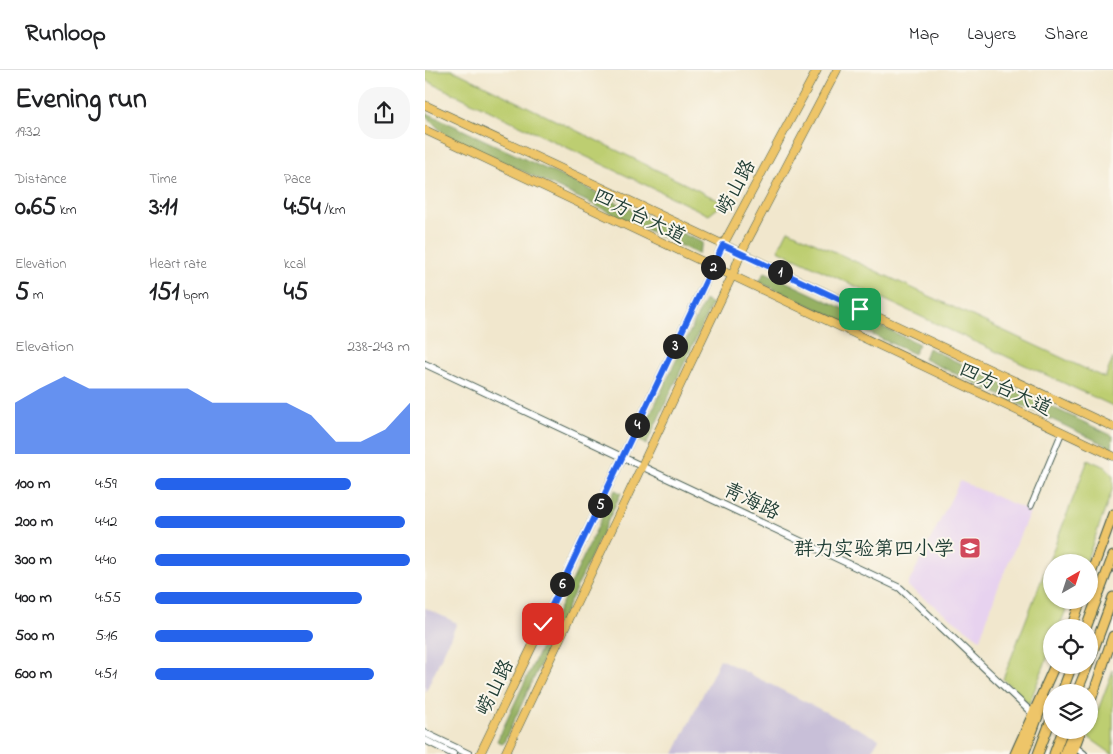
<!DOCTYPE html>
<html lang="en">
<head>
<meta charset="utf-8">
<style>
  body { margin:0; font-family:"Indie Flower","LXGW WenKai TC",sans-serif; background:#f6f6f6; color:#202124; height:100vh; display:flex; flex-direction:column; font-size:19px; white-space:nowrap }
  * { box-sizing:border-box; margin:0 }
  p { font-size:16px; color:#757577 }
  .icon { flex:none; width:28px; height:28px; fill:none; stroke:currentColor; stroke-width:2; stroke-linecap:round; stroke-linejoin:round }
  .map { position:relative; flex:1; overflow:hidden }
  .side { display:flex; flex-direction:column; background:#fff; width:425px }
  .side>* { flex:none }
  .needle { width:32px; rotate:39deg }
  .tools { position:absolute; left:618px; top:484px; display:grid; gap:10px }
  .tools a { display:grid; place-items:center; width:55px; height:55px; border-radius:50%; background:#fff; box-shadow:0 1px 4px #0004; font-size:25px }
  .pin { position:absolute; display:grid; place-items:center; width:42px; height:42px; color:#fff; margin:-21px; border-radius:10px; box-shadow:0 2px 8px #0006 }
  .km { position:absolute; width:25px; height:25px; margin:-12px; border-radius:50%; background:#222; color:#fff; font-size:14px; line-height:25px; text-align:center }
  .round { display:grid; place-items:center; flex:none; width:52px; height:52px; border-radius:20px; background:#f6f6f6 }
  .overview { display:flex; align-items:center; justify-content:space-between; height:85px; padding:0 15px }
  h1 { font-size:28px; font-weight:700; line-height:38px }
  .stats { display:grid; grid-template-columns:repeat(3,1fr); gap:8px; height:85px; padding:5px 15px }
  .stats div { display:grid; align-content:center }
  .stats b { font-size:25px; font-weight:700 }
  .stats small { font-size:14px; font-weight:400 }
  .stats p { font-size:14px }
  .chart { height:140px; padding:10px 15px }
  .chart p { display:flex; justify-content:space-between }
  .chart svg { width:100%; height:90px; margin-top:5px; fill:#2563eb; opacity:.7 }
  ul { padding:0 15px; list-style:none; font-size:16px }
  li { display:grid; grid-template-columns:80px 60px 1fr; align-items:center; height:38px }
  li i { height:12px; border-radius:6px; background:#2563eb }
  header { display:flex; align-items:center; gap:30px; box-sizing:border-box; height:70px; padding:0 25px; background:#fff; border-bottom:1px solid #e0e0e0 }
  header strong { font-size:24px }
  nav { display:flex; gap:28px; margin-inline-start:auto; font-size:18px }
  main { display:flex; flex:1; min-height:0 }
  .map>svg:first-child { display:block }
  .built { fill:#e7d2ef }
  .industrial { fill:#c8bfd8 }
  .green { fill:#bdce71; stroke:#6e8652 }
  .forest { fill:#96b163; stroke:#5a774c }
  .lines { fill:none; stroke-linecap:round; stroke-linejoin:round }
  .minor-casing { stroke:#3e564b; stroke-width:7 }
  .tertiary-casing { stroke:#3e564b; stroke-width:8 }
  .primary-casing { stroke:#3e564b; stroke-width:9 }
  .trunk-casing { stroke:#3e564b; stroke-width:11 }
  .minor { stroke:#fff; stroke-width:5 }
  .tertiary { stroke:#fff; stroke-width:6 }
  .primary { stroke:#eec569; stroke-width:8 }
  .trunk { stroke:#eec569; stroke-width:9 }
  .route-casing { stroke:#fff; stroke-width:10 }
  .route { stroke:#2563eb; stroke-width:6 }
  .labels { text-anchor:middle; stroke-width:4; stroke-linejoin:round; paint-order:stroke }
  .street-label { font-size:20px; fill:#1f3d34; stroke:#fbf7ec }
  .poi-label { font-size:20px; fill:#1f3d34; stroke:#fbf7ec; text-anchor:end }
</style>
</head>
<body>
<header>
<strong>Runloop</strong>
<nav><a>Map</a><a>Layers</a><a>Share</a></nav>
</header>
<main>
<section class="side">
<div class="overview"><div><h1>Evening run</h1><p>19:32</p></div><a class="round"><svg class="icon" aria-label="share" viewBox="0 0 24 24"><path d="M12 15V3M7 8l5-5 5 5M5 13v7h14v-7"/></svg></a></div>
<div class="stats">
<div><p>Distance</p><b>0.65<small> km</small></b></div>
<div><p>Time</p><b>3:11</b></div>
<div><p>Pace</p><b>4:54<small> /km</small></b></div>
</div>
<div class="stats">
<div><p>Elevation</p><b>5<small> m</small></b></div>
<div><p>Heart rate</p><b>151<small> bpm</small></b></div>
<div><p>kcal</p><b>45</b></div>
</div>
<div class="chart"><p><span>Elevation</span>238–243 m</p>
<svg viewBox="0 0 160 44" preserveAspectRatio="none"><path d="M0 44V19L10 12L20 6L30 12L40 12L50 12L60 12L70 12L80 19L90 19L100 19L110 19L120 25L130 38L140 38L150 32L160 19V44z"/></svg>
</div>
<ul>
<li><b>100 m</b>4:59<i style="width:77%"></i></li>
<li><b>200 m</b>4:42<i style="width:98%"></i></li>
<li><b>300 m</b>4:40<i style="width:100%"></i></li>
<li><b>400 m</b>4:55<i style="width:81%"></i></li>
<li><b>500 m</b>5:16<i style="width:62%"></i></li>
<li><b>600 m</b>4:51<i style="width:86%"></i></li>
</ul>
</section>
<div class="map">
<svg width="688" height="684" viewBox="0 0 688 684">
  <rect width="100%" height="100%" fill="#fbf7ec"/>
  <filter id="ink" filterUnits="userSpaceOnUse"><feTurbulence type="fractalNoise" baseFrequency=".02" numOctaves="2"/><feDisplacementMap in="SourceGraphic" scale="10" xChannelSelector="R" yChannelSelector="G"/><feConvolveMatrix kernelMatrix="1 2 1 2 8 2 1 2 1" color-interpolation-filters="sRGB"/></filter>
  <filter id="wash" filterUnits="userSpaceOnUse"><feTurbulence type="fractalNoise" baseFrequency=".0096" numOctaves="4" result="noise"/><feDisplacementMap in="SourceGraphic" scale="20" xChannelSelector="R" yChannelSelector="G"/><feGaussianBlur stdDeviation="1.12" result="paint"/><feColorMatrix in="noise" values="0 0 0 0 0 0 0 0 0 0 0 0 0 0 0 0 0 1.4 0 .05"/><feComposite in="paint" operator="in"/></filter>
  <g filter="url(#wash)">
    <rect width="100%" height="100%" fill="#f1e7cd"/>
    <polygon class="built" points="535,411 605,441 572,520 555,569 482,516"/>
    <g class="industrial">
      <polygon points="0,538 32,553 0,623"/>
      <polygon points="295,589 454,669 445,684 249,684"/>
    </g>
    <g class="green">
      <polygon points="0,0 26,0 34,3 299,133 284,145 0,10"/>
      <polygon points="363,160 680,308 688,288 688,336 353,180"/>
      <polygon points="663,390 681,397 688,406 688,418 661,492 626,492 626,530 645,530 634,557 626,558 626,578 604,634 578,609"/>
      <polygon points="688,600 688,684 687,684 663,667"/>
    </g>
    <g class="forest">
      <polygon points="0,42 278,173 273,184 19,64 0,45"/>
      <polygon points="340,202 494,274 489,284 334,212"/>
      <polygon points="280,230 287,234 221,375 213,370"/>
      <polygon points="503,278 688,366 687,378 499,289"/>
      <polygon points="190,420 196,423 78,674 72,671"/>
    </g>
  </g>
  <g filter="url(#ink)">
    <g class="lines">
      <g class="minor-casing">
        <polyline id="minor" points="606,436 637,362"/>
      </g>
      <g class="tertiary-casing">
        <g id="tertiary">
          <polyline points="0,294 475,518 607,643"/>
          <polyline points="0,663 44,684"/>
          <polyline points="0,670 28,684"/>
          <polyline points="650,677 659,684"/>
        </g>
      </g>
      <g class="primary-casing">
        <g id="primary">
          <polyline points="0,35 688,357"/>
          <polyline points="0,60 688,386"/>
          <polyline points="55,684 118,554 298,175 392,0"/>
          <polyline points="80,684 307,206 316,183 412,0"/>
        </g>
      </g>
      <g class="trunk-casing">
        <g id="trunk">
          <polyline points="664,509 688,444"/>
          <polyline points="646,558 656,530"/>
          <polyline points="661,558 688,486"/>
          <polyline points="664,592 688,527"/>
          <polyline points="637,622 647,595"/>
          <polyline points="652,622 663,595"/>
          <polyline points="664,636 688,566"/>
          <polyline points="590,684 630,595"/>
          <polyline points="599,684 619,630"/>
          <polyline points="613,684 626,650"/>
          <polyline points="629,684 638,660"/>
          <polyline points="639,684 649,660"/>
          <polyline points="647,684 656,660"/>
        </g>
      </g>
      <use href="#minor" class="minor"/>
      <use href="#tertiary" class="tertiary"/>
      <use href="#primary" class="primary"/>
      <use href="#trunk" class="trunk"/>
    </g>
  </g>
  <g class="lines" filter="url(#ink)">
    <g class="route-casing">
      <polyline id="route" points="118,554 298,175 435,239"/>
    </g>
    <use href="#route" class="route"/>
  </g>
  <defs>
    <g id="school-square" transform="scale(1.125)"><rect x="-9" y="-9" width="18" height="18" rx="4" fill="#d1495b" stroke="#fbf7ec"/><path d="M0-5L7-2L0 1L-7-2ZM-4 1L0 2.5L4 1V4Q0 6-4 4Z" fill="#fff"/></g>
  </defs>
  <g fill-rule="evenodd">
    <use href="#school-square" x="545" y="478"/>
  </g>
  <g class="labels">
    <g class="street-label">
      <text transform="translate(310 117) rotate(-62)" y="7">崂山路</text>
      <text transform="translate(215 145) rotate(26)" y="7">四方台大道</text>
      <text transform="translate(581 318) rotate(25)" y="7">四方台大道</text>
      <text transform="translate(327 430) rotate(26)" y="7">青海路</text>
      <text transform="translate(69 617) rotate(-64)" y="7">崂山路</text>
    </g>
    <g class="poi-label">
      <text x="529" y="485">群力实验第四小学</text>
    </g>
  </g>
</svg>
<div class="tools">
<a><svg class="needle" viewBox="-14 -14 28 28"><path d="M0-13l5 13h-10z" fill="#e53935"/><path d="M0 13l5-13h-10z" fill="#757577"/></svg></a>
<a><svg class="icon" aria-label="locate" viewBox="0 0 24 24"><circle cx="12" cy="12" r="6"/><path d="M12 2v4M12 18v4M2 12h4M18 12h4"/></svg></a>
<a><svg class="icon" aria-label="layers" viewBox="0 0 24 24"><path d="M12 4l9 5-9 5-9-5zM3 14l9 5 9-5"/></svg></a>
</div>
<div class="pin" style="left:435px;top:239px;background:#1e9e55"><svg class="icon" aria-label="arrive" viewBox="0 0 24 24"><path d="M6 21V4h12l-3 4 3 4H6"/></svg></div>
<div class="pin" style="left:118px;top:554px;background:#d93025"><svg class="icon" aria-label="check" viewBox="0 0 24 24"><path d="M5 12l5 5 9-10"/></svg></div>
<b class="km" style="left:355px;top:202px">1</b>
<b class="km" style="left:288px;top:197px">2</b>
<b class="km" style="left:250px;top:276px">3</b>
<b class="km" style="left:212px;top:355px">4</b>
<b class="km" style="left:175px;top:435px">5</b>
<b class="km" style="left:137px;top:514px">6</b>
</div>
</main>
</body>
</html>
